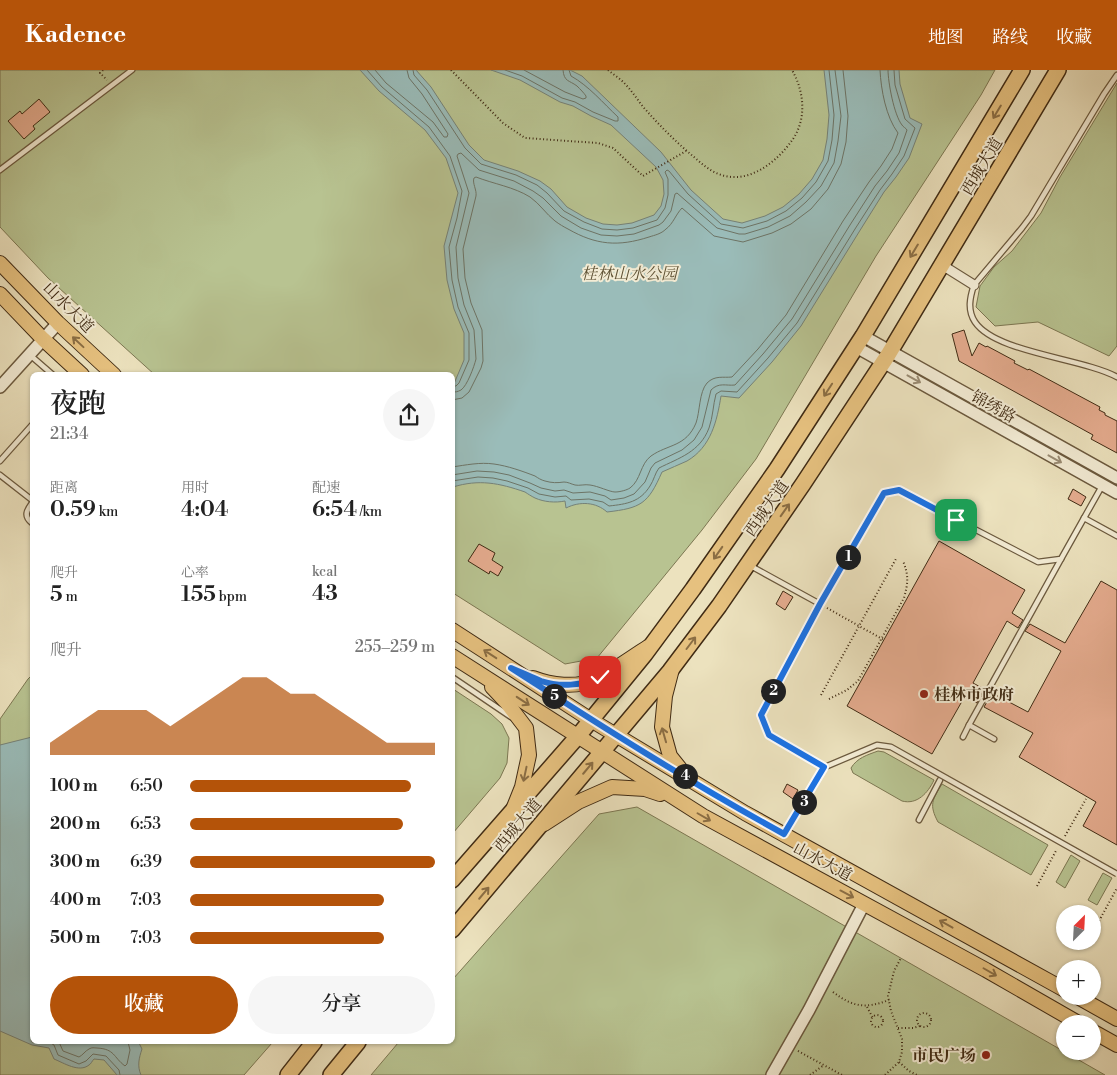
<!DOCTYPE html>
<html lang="zh">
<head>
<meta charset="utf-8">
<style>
  body { margin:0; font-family:"Libre Bodoni","Noto Serif SC",serif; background:#f6f6f6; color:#222; height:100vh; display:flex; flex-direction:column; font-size:19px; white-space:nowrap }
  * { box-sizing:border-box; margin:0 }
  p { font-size:16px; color:#767676 }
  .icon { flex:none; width:28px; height:28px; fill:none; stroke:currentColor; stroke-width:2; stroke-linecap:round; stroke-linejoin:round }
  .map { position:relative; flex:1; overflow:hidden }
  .sheet { position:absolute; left:30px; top:302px; width:425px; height:672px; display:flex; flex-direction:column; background:#fff; border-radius:8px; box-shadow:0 1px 4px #0004 }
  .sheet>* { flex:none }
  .needle { width:32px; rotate:24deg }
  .tools { position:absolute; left:1056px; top:835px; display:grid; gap:10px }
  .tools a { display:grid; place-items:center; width:45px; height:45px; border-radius:50%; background:#fff; box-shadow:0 1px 4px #0004; font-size:25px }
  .pin { position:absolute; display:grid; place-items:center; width:42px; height:42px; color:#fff; margin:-21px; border-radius:10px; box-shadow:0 2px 8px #0006 }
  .km { position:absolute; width:25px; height:25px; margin:-12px; border-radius:50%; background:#222; color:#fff; font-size:14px; line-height:25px; text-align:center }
  .round { display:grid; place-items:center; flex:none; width:52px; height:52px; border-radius:26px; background:#f6f6f6 }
  .summary { display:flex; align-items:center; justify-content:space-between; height:85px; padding:0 20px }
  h1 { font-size:28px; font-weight:600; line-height:38px }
  .stats { display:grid; grid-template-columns:repeat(3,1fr); gap:8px; height:85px; padding:5px 20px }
  .stats div { display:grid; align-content:center }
  .stats b { font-size:21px; font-weight:600 }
  .stats small { font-size:14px; font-weight:400 }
  .stats p { font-size:14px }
  .chart { height:140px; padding:10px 20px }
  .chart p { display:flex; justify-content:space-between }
  .chart svg { width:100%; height:90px; margin-top:5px; fill:#b45309; opacity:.7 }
  .cta { display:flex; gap:10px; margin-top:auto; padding:10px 20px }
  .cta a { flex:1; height:58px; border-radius:30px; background:#b45309; color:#fff; font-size:20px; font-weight:600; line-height:58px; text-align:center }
  .cta a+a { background:#f6f6f6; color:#222 }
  ul { padding:0 20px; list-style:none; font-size:16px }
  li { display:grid; grid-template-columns:80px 60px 1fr; align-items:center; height:38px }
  li i { height:12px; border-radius:6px; background:#b45309 }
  header { display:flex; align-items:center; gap:30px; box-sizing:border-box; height:70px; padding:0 25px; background:#b45309; color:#fff }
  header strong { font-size:24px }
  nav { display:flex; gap:28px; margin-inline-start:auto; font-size:18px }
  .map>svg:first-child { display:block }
  .green { fill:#b8c391; stroke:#7c7752 }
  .water { fill:#9abcb9; stroke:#768277 }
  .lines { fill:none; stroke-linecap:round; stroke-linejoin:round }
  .shore { stroke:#6d7466; stroke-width:1 }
  .building { fill:#e5ac8f; stroke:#402b14 }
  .service-casing { stroke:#6b593e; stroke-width:7 }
  .minor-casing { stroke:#6b593e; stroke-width:11 }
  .tertiary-casing { stroke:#6b593e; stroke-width:14 }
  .primary-casing { stroke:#402b14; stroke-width:16 }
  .trunk-casing { stroke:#402b14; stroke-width:18 }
  .path { stroke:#402b14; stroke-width:2; stroke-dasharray:1 2.5; stroke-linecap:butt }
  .service { stroke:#f3ecd5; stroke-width:4.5 }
  .minor { stroke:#f3ecd5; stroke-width:9 }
  .tertiary { stroke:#f3ecd5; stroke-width:11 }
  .primary { stroke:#e6c17f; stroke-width:14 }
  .trunk { stroke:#e6c17f; stroke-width:15 }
  .service-bridge-casing { stroke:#6b593e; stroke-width:7; stroke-linecap:butt }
  .service-bridge { stroke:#f3ecd5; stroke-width:4.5 }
  .oneway { stroke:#8b6e44 }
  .oneway2 { stroke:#9a8c74 }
  .route-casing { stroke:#fff; stroke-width:10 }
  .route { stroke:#1a73e8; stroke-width:6 }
  .poi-dot { fill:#8f2418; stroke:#f3ecd5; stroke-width:2 }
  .labels { text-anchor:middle; stroke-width:4; stroke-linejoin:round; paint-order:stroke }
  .street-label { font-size:16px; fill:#402b14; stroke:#f3ecd5 }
  .park-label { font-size:16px; font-style:italic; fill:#5e5133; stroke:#f3ecd5 }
  .poi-label { font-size:16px; font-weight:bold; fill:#402b14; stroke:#f3ecd5; text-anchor:start }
</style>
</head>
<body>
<header>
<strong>Kadence</strong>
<nav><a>地图</a><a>路线</a><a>收藏</a></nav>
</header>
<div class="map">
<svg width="1117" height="1005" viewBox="0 0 1117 1005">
  <rect width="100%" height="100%" fill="#ece2be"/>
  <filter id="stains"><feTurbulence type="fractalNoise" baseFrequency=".004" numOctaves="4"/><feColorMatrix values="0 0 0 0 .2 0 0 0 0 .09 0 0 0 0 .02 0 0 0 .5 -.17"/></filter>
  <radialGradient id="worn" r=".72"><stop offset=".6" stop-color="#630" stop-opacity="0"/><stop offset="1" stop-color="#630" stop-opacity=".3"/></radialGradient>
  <g class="green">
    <polygon points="0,0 995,0 981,25 876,186 756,389 702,460 597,588 565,594 453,523 452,305 155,305 48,208 0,157"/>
    <polygon points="1117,13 1117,276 1109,286 1038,252 995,256 976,237 980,216 994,197 1012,181 1041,143 1060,107"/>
    <polygon points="32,605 32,972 272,973 244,1005 0,1005 0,649 28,609"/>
    <polygon points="453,619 491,644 502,654 509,668 507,693 500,708 453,763"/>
    <path d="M878,681L884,682L934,710C928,723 917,735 902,731L853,703L851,698C857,688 867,685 878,681Z"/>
    <path d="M942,714L1048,775L1031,805L938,752C929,735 932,730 942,714Z"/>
    <polygon points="637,737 1105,1005 371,1005 398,973 452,972 453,909 599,744"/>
    <polygon points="1071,785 1080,791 1065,818 1056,812"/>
    <polygon points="1103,803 1112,808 1097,835 1088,830"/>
  </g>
  <g class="water">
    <path d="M360,0H416L431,17L469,75L484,90L518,101L540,111L551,119L567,137L586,148L603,154L617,155L632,153L654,145L661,136L664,124L663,110L656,97L611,55L591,46L573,36L560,32L520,10L491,0H570L582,6L661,82L691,120L723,149L742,153L765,146L783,137L799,124L812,109L823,90L827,69L829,45L824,0H899L900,14L910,48L922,54L909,88L896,107L884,122L859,162L801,256L772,292L739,328L721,326C717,351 711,377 687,391C679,395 670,398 662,402C648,434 641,438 607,442C596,432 580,431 566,438L565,431C555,433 544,432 535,428C531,426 528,424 525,422C499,413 479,409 453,417V316L464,290V263L454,239L447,210L444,176L458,123L446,88L425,60L379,21Z"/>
    <path d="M32,667V972L139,973L142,979C139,988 137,996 141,1005H117L104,990L94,989C92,991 91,994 89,995C79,1003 64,993 54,989L49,978L32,975L0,961V675Z"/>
  </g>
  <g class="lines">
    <g class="shore">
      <polyline points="367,0 382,17 429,57 450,86 462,121 457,148 449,177 452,210 458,237 469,263 469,290 459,313 456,316 452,316"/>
      <polyline points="375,0 386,13 433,52 444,67 447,67 448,64 422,24 409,8 407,0"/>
      <polyline points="413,0 414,5 427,20 465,78 481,94 516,105 537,115 547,123 564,141 584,152 602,159 617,160 633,158 657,150 665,138 668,125 668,109 665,102 667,100 669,101 688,124 721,154 743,158 767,151 786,141 802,128 816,112 828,91 832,70 834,45 829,0"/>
      <path d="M505,0L522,6L562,28L575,32L593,42L615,51H618V47C603,33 589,16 571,6L569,0"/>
      <path d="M524,0L565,22L583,29L586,28V26C584,23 580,19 577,16C569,10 564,12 563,0"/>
      <path d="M452,322C456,322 457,322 461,320C467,316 474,297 476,289L474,260L464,235L458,208L456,177L469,123L457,86L458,84L461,83L479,100L514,111L533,121L543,128L561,146L581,158L601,165L617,166L634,164L659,155L663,152L671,141L675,124L677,123L717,158L739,164H745L768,157L790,146L806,132L821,116L834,93L838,71L841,46L835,0"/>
      <path d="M452,330L462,328L469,322L481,298L483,291L482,260L471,233L465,208L463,179L476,126C477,120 472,113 474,108L476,107C494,114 514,117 530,127C540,134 546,144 555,151C559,154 564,157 568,159C596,175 618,177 649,167C655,165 661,164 666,159C673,154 676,144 682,138L714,166L743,172L772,163L791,154L811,139L828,119L841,94L846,72L848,46L843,0"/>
      <path d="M452,397C466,395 480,392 494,394C508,396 522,401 535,406C538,408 541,410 545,411C552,413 557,413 564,412C568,412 571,414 575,415C579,416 585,414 590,415C598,416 610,422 615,422C620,422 627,420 630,418C641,410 640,394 651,386C668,374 686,377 696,353C700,342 699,322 707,313C715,305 723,308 732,307L758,279L786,245L843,151L869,112L881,96L892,79L898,63C886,47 881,20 880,0"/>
      <path d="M452,405L477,401L494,402L509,405L530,413L541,418L555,421L564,420L573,423L590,422L605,426L611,430L624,428L634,424L645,412L651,398L655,393L682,380L694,370L702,357L711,320C719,312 726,316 735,315L763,284L792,249L850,155L875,116L887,101L899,83L907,60C906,58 903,57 902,55C894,45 888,12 888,0"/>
      <path d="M452,411L478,407L493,408L507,411L528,418L539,424L555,427L566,426L571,430L589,429L603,432L609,436C627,434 640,432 650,416C654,410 655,403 659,398C679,388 700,382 709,358C713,347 713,335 716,324L721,321L737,322L768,288L797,253L855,159L880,120L892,104L904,86L915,58L905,49L895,15L894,0"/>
      <polyline points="49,972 54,975 58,985 79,994 86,991 93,984 106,986 119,1000 120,1005"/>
      <path d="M59,972L63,981L79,987C83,985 85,981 89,979C92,977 94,978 97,978C115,979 113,987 125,996L127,994L130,980L128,972"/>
    </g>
  </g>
  <g class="building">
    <polygon points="39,29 50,42 33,56 35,59 24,69 8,51 20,41 22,44"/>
    <polygon points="964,260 972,286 979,273 986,277 987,276 1015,291 1014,293 1028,300 1029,299 1100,337 1099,340 1105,343 1105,345 1117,351 1117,383 1091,369 1093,365 959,291 952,264"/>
    <polygon points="1073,419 1086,427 1081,436 1068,429"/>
    <polygon points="939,471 1025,520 1012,543 1023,550 1018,558 1007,551 973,613 984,619 977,633 965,626 932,684 847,636"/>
    <polygon points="479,474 495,483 492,490 503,497 498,506 490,501 489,504 468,491"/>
    <polygon points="1101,511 1117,520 1117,775 1083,756 1096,732 1019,687 1033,663 984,637 992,623 1028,642 1061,581 1025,561 1030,554 1065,573"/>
    <polygon points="783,521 793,527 785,540 776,534"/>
    <polygon points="787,714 798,720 793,729 783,722"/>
  </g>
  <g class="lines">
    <g class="service-casing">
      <g id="service">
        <path d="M1117,5L1104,24L1031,146L1022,158L974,215C970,227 967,240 975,252C996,283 1082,288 1117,307"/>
        <polyline points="0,100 132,0"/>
        <polyline points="30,285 53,305"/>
        <polyline points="0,391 32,355"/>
        <polyline points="0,405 32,430"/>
        <path d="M32,433C27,440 23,446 32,453"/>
        <polyline points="1084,448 1102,416"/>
        <polyline points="749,495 820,534 761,645 769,665 825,697 785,763"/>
        <polyline points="820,534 884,423 899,420 1038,492 1061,489 1084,448 1117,466"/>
        <polyline points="452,607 511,647"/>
        <polyline points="963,667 969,655"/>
        <polyline points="994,669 969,655 1061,489"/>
        <polyline points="919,750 940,710"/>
      </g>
    </g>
    <g class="minor-casing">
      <polyline id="minor" points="942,195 974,215"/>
    </g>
    <g class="tertiary-casing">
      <g id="tertiary">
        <polyline points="863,266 1117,408"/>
        <polyline points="856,277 1117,423"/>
        <polyline points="0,317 58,253"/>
        <polyline points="772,1005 809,940 864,834"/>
      </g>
    </g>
    <g class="primary-casing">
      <g id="primary">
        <polyline points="0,193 58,253 114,305"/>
        <polyline points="0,224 43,269 82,305"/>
        <polyline points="452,560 591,650 745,743 1065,920"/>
        <polyline points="452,586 703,746 986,900 1080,954"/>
        <polyline points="672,599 665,626 662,657 670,686 682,701"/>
        <path d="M533,608C551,615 576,618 595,610C612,602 632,587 648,577"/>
        <polyline points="492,617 507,633 526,658 529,685 522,717 514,737"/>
        <polyline points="544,754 578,732 612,717 645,719 660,724"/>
        <polyline points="1076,926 1117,949"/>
        <polyline points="1092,961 1117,975"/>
      </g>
    </g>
    <g class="trunk-casing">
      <g id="trunk">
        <polyline points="452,810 578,666 645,584 693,519 777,399 863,266 1022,0"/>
        <polyline points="452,860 670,601 719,536 803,414 888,285 1058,0"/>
        <polyline points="288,1005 314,972"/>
        <polyline points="331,1005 358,972"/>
      </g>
    </g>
    <g class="path">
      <polyline points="103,0 100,3 107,10"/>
      <polyline points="451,0 503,53 525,68 598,73 613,78 643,106 686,81"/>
      <path d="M608,0C614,5 621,9 626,15C633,22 638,31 645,39C660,56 677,73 694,87C702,94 710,101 719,104C748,116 778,91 793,69C807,48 804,21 792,0"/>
      <polyline points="827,538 884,570"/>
      <polyline points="821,625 897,487"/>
      <path d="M829,629L847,620L858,611L904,528C908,513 909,506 903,491"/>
      <polyline points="1065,766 1086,729"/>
      <polyline points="1037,816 1057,779"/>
      <polyline points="1099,851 1117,818"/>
      <path d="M833,922C853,937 865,939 889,930"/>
      <polyline points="867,937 873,948"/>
      <circle cx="924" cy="950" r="7"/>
      <circle cx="877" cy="951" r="6"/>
      <polyline points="898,958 913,958 920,956"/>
      <polyline points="798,981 842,1005"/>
      <polyline points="899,992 909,1001 917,1005"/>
      <polyline points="810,1005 824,995"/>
      <polyline points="885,1005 899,992 902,982 902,969 891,941 888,926 894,901 901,888"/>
    </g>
    <use href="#service" class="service"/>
    <use href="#minor" class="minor"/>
    <use href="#tertiary" class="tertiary"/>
    <use href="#primary" class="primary"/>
    <use href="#trunk" class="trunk"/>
    <g class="service-bridge-casing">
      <polyline id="service-bridge" points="825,697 877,675 891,677 1117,804"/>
    </g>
    <use href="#service-bridge" class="service-bridge"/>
  </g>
  <defs><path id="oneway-shaft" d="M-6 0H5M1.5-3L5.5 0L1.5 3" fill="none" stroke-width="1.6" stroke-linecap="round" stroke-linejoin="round" transform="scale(1.25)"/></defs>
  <g class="oneway">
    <use href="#oneway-shaft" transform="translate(997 42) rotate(121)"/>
    <use href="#oneway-shaft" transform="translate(914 181) rotate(121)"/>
    <use href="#oneway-shaft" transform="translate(78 272) rotate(-137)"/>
    <use href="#oneway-shaft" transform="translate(828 320) rotate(123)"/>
    <use href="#oneway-shaft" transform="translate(785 440) rotate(-55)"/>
    <use href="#oneway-shaft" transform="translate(718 483) rotate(125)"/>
    <use href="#oneway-shaft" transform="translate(691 573) rotate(-53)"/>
    <use href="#oneway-shaft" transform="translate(490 584) rotate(-147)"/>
    <use href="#oneway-shaft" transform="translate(523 631) rotate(33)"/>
    <use href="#oneway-shaft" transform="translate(664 665) rotate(-106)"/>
    <use href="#oneway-shaft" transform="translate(588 698) rotate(-50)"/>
    <use href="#oneway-shaft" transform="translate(525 704) rotate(102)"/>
    <use href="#oneway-shaft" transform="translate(704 747) rotate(30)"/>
    <use href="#oneway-shaft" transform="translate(484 823) rotate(-50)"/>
    <use href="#oneway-shaft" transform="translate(847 824) rotate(28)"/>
    <use href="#oneway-shaft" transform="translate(946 854) rotate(-151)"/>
    <use href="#oneway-shaft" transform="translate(990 902) rotate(30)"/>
  </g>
  <g class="oneway2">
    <use href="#oneway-shaft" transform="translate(914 309) rotate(29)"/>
    <use href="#oneway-shaft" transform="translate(1055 389) rotate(29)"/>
  </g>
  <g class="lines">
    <g class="route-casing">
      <path id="route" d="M600,607C583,616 559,617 541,611C531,607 521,602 511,598C601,656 691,713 784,764L824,697L769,665L761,645L820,534L884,423L899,420L956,450"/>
    </g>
    <use href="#route" class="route"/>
  </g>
  <g class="poi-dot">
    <circle cx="924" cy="624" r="5"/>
    <circle cx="986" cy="985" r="5"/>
  </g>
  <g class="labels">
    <g class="street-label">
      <text transform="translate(981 96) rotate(-59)" y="6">西城大道</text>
      <text transform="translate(69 237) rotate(45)" y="6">山水大道</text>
      <text transform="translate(994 336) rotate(29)" y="6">锦绣路</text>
      <text transform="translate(766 438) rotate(-55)" y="6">西城大道</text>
      <text transform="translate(517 755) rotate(-50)" y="6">西城大道</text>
      <text transform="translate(823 791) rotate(28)" y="6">山水大道</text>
    </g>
    <g class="park-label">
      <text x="629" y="209">桂林山水公园</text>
    </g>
    <g class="poi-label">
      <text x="934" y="630">桂林市政府</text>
      <text x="976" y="991" text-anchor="end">市民广场</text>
    </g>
  </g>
  <rect width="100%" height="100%" filter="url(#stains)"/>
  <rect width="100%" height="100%" fill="url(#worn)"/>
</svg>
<div class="tools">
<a><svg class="needle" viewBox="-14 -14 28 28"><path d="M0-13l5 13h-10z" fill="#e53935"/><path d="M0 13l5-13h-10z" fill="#767676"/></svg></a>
<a>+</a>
<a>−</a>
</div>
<div class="pin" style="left:956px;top:450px;background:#1e9e55"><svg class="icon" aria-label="arrive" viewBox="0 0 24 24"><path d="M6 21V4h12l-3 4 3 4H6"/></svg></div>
<div class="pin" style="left:600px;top:607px;background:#d93025"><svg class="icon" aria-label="check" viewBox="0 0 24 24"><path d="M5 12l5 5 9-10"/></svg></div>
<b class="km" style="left:848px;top:487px">1</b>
<b class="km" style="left:773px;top:621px">2</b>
<b class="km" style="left:804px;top:732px">3</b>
<b class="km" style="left:685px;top:706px">4</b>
<b class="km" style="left:554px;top:626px">5</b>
<section class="sheet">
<div class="summary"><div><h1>夜跑</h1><p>21:34</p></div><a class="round"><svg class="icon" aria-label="share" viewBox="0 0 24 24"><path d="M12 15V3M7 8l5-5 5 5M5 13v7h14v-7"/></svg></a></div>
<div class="stats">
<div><p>距离</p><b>0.59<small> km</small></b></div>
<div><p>用时</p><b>4:04</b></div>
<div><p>配速</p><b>6:54<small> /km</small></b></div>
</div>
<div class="stats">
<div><p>爬升</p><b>5<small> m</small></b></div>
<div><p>心率</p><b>155<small> bpm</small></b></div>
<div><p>kcal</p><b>43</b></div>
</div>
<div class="chart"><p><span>爬升</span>255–259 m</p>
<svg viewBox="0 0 160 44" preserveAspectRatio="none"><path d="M0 44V38L10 30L20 22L30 22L40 22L50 30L60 22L70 14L80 6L90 6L100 14L110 14L120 22L130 30L140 38L150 38L160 38V44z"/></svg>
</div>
<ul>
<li><b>100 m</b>6:50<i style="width:90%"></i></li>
<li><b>200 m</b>6:53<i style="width:87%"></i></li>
<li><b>300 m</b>6:39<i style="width:100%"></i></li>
<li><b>400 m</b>7:03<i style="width:79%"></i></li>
<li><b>500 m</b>7:03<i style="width:79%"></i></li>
</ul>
<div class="cta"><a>收藏</a><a>分享</a></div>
</section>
</div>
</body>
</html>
